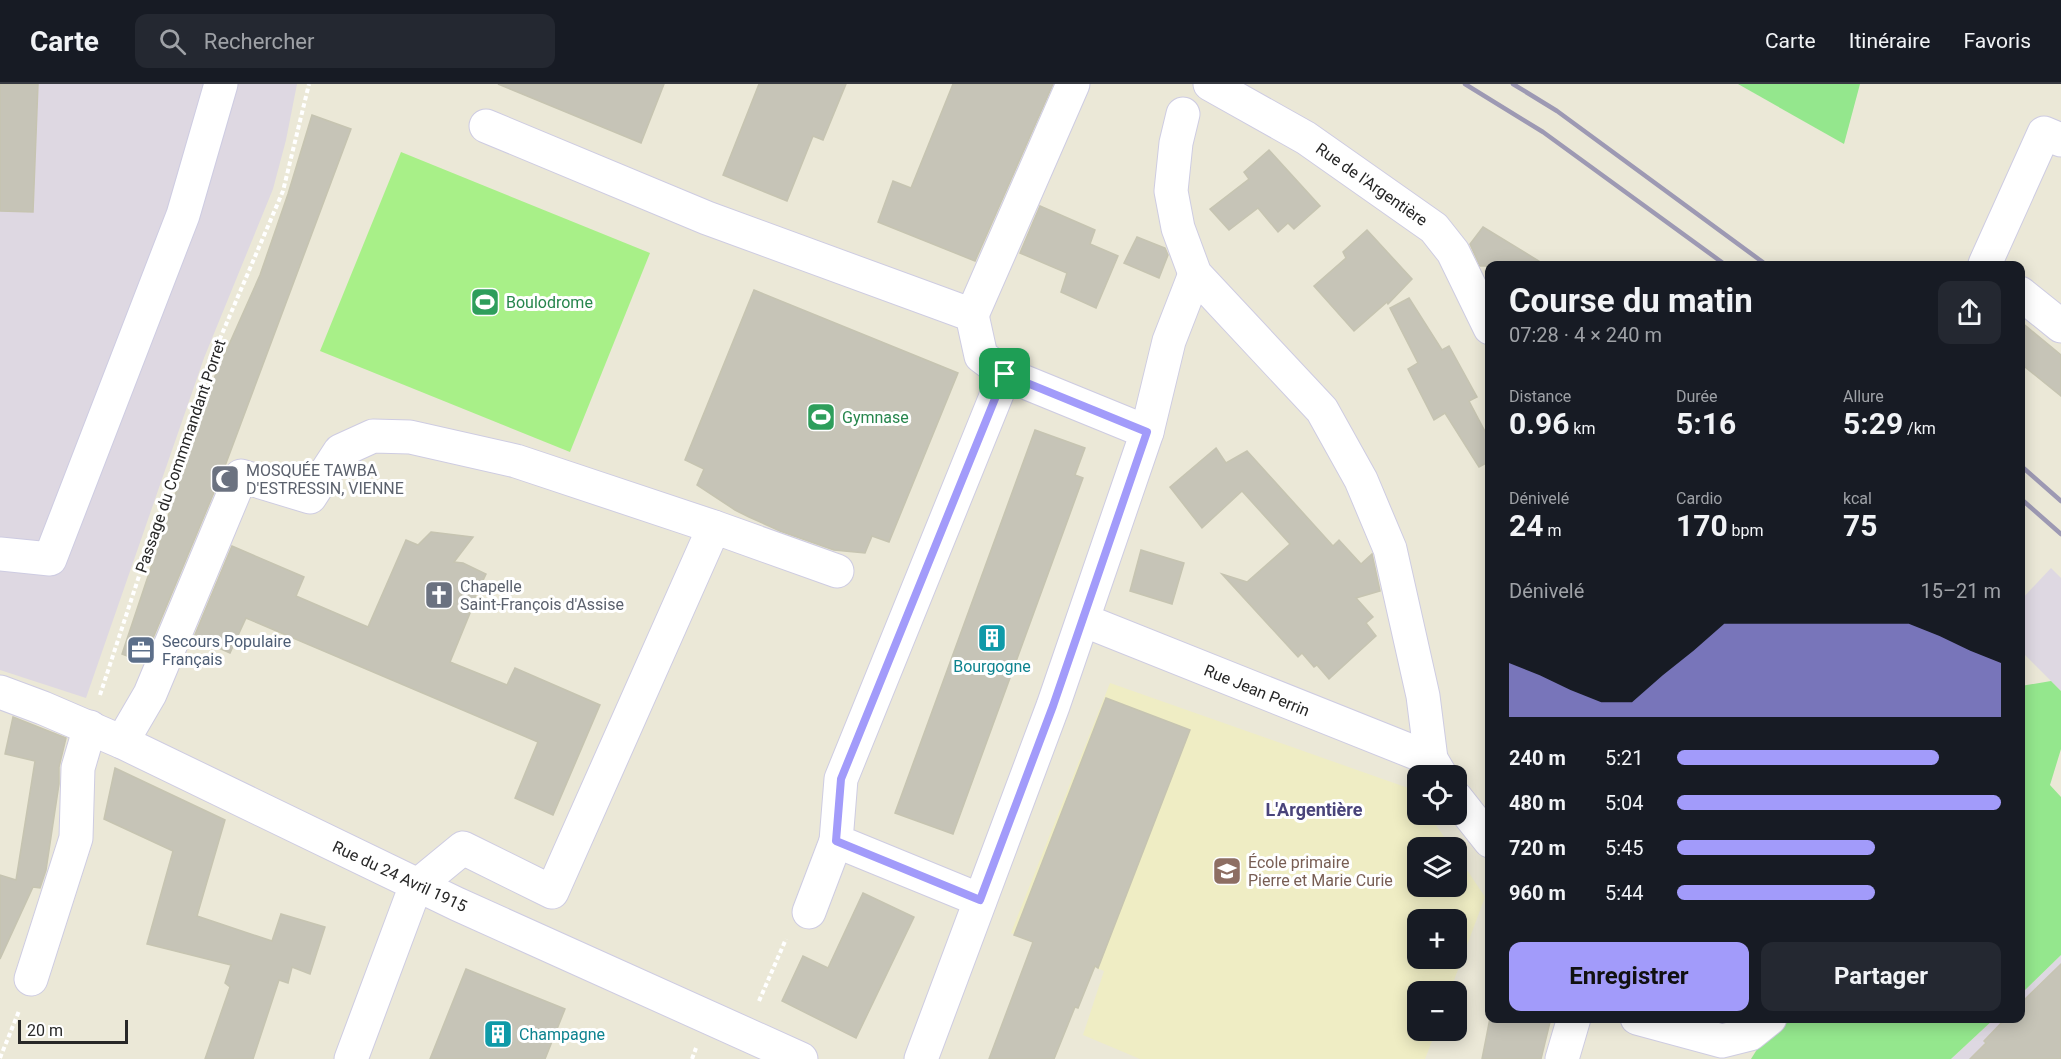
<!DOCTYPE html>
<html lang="fr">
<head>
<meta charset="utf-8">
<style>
  body { margin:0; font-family:Roboto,sans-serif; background:#242831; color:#f1f3f6; height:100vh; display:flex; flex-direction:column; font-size:22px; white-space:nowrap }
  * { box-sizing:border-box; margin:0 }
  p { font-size:20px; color:#9ea1a6 }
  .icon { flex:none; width:33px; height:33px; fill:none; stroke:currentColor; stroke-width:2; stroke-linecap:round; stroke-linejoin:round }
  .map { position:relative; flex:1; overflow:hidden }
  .side { position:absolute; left:1485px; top:177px; width:540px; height:762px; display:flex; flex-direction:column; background:#171b24; border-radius:12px; box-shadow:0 3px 15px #0003 }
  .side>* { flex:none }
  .buttons { position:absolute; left:1407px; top:681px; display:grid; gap:12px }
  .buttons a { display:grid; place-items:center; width:60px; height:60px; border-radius:12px; background:#171b24; box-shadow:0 3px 15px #0003; font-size:30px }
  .scale { position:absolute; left:18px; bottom:15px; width:110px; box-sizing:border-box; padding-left:6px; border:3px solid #272727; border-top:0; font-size:16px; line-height:21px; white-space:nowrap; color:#272727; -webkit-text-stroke:4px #fff; paint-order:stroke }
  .pin { position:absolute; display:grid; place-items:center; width:51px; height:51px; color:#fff; margin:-26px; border-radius:12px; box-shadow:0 3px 9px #0006 }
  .round { display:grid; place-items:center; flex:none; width:63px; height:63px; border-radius:12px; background:#242831 }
  .summary { display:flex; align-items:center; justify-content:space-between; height:102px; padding:0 24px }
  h1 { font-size:33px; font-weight:700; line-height:45px }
  .stats { display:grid; grid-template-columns:repeat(3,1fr); gap:9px; height:102px; padding:6px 24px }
  .stats div { display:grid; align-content:center }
  .stats b { font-size:30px; font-weight:700 }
  .stats small { font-size:16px; font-weight:400 }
  .stats p { font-size:16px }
  .chart { height:168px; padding:12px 24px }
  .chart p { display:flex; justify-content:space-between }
  .chart svg { width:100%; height:108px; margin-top:6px; fill:#a29bfa; opacity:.7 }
  .button { display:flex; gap:12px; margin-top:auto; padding:12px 24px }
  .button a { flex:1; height:69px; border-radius:12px; background:#a29bfa; color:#111; font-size:24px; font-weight:700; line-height:69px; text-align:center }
  .button a+a { background:#242831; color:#f1f3f6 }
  ul { padding:0 24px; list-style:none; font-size:20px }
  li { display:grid; grid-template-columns:96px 72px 1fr; align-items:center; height:45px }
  li i { height:15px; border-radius:8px; background:#a29bfa }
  header { display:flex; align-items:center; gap:36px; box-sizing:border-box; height:84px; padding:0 30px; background:#171b24; border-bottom:2px solid #363941 }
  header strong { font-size:28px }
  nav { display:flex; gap:33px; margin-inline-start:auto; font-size:21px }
  .search { width:420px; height:54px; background:#242831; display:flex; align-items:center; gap:15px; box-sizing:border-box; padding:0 21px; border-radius:12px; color:#9ea1a6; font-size:22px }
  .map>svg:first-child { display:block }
  .industrial { fill:#ded8e2 }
  .education { fill:#efedc4; fill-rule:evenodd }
  .green { fill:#94e78d }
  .pitch { fill:#a8f088 }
  .building { fill:#c6c4b7; stroke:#c6c4b1; stroke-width:1.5 }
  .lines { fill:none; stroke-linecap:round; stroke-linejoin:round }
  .minor-casing { stroke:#cecce2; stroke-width:35 }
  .path { stroke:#fff; stroke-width:4; stroke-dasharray:4.5 3; stroke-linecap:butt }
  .minor { stroke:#fff; stroke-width:33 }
  .rail { stroke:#9d99b3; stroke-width:4.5 }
  .route-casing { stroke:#fff; stroke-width:12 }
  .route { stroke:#a29bfa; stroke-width:8 }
  .labels { text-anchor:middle; stroke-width:6; stroke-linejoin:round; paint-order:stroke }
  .street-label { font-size:16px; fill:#272727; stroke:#fff }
  .leisure-label { font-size:16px; fill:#27864d; stroke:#fff; text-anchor:start }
  .worship-label { font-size:16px; fill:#5b616d; stroke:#fff; text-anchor:start }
  .service-label { font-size:16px; fill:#4e5e75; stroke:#fff; text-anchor:start }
  .culture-label { font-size:16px; fill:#0d838f; stroke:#fff }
  .education-label { font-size:16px; fill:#785e54; stroke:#fff; text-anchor:start }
  .neighbourhood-label { font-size:18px; font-weight:bold; fill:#49447a; stroke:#fff }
</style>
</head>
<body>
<header>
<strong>Carte</strong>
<div class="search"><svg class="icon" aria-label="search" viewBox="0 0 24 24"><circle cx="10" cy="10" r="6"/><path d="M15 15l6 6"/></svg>Rechercher</div>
<nav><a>Carte</a><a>Itinéraire</a><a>Favoris</a></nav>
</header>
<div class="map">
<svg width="2061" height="975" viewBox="0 0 2061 975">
  <rect width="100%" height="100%" fill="#ebe8d7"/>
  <g class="industrial">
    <polygon points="0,0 297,0 286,56 273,105 204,274 86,614 0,586"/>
    <polygon points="2051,484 2061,494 2061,607 2021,567 2020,517"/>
    <polygon points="2061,871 2061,975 1951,975 1994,935 2020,934 2021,910"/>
  </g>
  <path class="education" d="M1110,599L1411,705L1417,714L1418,730L1429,731L1451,763L1418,764V802H1456L1457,771L1485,813L1450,907L1418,908V946L1436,947L1425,975H1140L1083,951L1104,887L1011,849ZM1418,836H1456V874H1418Z"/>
  <g class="green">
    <polygon points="1738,0 1860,0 1844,60"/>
    <polygon points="2051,597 2061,607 2061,665 2050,701 2061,713 2061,871 2021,910 2021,602"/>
    <polygon points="1776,935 1994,935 1951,975 1751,975"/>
  </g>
  <polygon class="pitch" points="401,68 650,169 570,368 320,267"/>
  <g class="building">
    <polygon points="0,0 38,0 33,128 0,127"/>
    <polygon points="498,0 664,0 641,59"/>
    <polygon points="759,0 846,0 823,56 813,52 787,117 723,91"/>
    <polygon points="953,0 1053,0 975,177 878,138 893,97 911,104"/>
    <polygon points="312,31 351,45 225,382 143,578 122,570 215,292 260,191 288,110"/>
    <polygon points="1269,66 1320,122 1294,145 1288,139 1278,148 1258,124 1229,146 1210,125 1249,95 1244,88"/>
    <polygon points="1040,122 1095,146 1090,160 1118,172 1096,224 1061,208 1067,189 1020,169"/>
    <polygon points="1483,143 1547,182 1480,182 1470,160"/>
    <polygon points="1367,146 1412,195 1388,220 1387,218 1354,247 1314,202 1346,174 1343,168"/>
    <polygon points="1137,153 1165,164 1168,171 1159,194 1124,179"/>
    <polygon points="754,206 958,289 889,458 872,452 865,469 834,466 780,447 749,433 735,426 697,401 704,385 685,376"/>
    <polygon points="1409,214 1442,266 1449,262 1477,313 1469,317 1490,357 1490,377 1479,383 1445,329 1434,336 1408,285 1418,279 1390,224"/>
    <polygon points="2020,237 2061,271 2061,312 2020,279"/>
    <polygon points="1035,346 1085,364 1075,391 1083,394 953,750 895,729"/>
    <polygon points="1216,364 1226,379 1247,367 1333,462 1339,456 1361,480 1372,470 1380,507 1356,514 1373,533 1366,539 1376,552 1329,595 1317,581 1314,583 1302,569 1298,573 1222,490 1247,498 1290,460 1242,407 1202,444 1170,403"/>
    <polygon points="431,448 473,453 454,478 463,479 486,490 468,528 470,529 450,578 507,601 515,584 600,621 553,731 515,714 538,658 246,534 230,569 194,553 232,462 304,493 296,512 368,543 406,456 418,461"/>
    <polygon points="1141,466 1184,479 1172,520 1130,507"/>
    <polygon points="1106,614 1190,646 1098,884 1095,882 1078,924 1075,923 1054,975 989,975 1033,858 1014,851"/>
    <polygon points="13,633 66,654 59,683 59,700 46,786 40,804 33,803 0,875 0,791 16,796 35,677 5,670"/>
    <polygon points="115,684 225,736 197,832 272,857 281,830 325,843 310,890 292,883 288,899 279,896 253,975 205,975 230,903 225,899 231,881 147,860 173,767 104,735"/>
    <polygon points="863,809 914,833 856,954 782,917 803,872 828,884"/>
    <polygon points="2061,880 2061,975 1970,975 1986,959 1984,957 2006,934 2020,934 2020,920"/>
    <polygon points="466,885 565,925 545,975 430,975"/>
    <polygon points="1490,934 1551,934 1541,975 1482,975"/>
  </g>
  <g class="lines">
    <g class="minor-casing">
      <g id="minor">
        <polyline points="1210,0 1306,54 1434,144 1453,168 1490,244"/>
        <polyline points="1183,30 1176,59 1171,107 1178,144 1195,190 1322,326 1361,396 1390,465 1423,612 1431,675 1441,692"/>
        <polyline points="486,42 707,134 972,231 981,272 1005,290"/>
        <polyline points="1986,182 1985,180 2044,49 2061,56"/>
        <polyline points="2020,209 2061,242"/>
        <polyline points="972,231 1073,0"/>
        <polyline points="0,470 50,475 183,131 221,0"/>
        <polyline points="1083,536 1431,675"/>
        <polyline points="0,608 43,624 122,658 457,820 801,975"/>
        <polyline points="122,658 150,610 241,392 310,413 340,367 373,352 410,353 516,377 714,443 837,487"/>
        <polyline points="1456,714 1490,757"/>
        <polyline points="980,816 836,757 841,695 1005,290 1147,348"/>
        <polyline points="809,828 836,757"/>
        <polyline points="31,895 76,754 78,684 90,643"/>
        <polyline points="1637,934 1722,957 1750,950 1770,934"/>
        <polyline points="351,975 410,817 418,801 463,764 552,808 714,443"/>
        <polyline points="921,975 1053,622 1147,348 1169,257 1195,190"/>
        <polyline points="1562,975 1574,934"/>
      </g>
    </g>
    <g class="path">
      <polyline points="100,611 207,285 283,107 309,0"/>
      <polyline points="759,917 786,855"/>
      <polyline points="0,974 19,927"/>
      <polyline points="692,975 696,964"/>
    </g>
    <use href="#minor" class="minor"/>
    <g class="rail">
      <polyline points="1465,0 1543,48 1727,182"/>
      <polyline points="1513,0 1557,27 1768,182"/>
      <polyline points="2020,381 2061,417"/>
      <polyline points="2020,414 2061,450"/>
    </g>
  </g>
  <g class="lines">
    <g class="route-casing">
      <polygon id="route" points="1005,290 1147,348 1053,622 980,816 836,757 841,695"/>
    </g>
    <use href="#route" class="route"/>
  </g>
  <defs>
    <g id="stadium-square" transform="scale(1.5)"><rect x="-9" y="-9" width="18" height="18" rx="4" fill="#2e9e5b" stroke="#fff"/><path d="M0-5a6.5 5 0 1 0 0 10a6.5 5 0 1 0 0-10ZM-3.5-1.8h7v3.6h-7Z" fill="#fff"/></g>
    <g id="mosque-square" transform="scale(1.5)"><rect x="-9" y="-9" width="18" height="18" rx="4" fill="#6b7280" stroke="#fff"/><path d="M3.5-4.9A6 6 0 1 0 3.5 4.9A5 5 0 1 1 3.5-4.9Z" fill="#fff"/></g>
    <g id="church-square" transform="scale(1.5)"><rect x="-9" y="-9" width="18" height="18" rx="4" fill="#6b7280" stroke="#fff"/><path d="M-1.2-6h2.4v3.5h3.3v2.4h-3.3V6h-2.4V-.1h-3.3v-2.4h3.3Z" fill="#fff"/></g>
    <g id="building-square" transform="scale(1.5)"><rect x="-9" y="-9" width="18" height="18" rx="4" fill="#0f9aa8" stroke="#fff"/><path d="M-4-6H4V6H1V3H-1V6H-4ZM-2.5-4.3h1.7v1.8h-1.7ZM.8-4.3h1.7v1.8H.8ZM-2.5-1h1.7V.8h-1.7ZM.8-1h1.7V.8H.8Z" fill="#fff"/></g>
    <g id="office-square" transform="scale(1.5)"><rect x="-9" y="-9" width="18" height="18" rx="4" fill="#5c6f8a" stroke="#fff"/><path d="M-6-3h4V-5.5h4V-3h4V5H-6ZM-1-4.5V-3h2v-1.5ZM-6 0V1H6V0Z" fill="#fff"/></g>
    <g id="school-square" transform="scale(1.5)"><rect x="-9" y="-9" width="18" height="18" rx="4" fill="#8d6e63" stroke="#fff"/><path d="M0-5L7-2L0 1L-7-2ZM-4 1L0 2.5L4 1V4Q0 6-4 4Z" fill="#fff"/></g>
  </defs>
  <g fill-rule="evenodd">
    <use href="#stadium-square" x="485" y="218"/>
    <use href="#stadium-square" x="821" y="333"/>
    <use href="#mosque-square" x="225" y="395"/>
    <use href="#church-square" x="439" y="511"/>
    <use href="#building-square" x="992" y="554"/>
    <use href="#office-square" x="141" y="566"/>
    <use href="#school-square" x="1227" y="787"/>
    <use href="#building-square" x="498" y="950"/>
  </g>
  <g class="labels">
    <g class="street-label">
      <text transform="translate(1372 100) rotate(35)" y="6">Rue de l'Argentière</text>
      <text transform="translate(180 372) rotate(-71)" y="6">Passage du Commmandant Porret</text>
      <text transform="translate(1257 606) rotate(22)" y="6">Rue Jean Perrin</text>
      <text transform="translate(400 792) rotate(25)" y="6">Rue du 24 Avril 1915</text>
    </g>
    <g class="leisure-label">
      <text x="506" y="224">Boulodrome</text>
      <text x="842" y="339">Gymnase</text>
    </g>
    <g class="worship-label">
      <text x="246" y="392">MOSQUÉE TAWBA<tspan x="246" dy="18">D'ESTRESSIN, VIENNE</tspan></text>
      <text x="460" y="508">Chapelle<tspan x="460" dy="18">Saint-François d'Assise</tspan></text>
    </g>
    <g class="service-label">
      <text x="162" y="563">Secours Populaire<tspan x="162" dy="18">Français</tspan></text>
    </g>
    <g class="culture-label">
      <text x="992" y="588">Bourgogne</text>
      <text x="519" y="956" text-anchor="start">Champagne</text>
    </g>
    <g class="education-label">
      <text x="1248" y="784">École primaire<tspan x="1248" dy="18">Pierre et Marie Curie</tspan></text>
    </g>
    <g class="neighbourhood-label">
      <text x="1314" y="732">L'Argentière</text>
    </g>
  </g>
</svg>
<div class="buttons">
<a><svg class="icon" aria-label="locate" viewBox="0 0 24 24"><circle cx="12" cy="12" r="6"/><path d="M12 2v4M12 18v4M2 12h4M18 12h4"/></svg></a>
<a><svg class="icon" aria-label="layers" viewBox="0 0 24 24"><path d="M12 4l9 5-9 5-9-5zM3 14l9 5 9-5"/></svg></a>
<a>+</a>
<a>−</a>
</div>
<div class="scale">20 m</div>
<div class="pin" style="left:1005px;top:290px;background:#1e9e55"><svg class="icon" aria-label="arrive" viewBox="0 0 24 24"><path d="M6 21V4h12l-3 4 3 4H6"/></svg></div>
<section class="side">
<div class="summary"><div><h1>Course du matin</h1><p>07:28 · 4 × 240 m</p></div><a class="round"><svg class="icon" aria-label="share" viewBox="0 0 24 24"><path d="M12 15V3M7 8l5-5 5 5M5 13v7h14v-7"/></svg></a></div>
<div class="stats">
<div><p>Distance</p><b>0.96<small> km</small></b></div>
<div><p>Durée</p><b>5:16</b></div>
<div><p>Allure</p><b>5:29<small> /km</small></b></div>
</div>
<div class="stats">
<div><p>Dénivelé</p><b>24<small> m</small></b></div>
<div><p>Cardio</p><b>170<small> bpm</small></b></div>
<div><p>kcal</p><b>75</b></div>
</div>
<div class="chart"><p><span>Dénivelé</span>15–21 m</p>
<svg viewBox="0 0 160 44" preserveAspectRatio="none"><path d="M0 44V22L10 27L20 33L30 38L40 38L50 27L60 17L70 6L80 6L90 6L100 6L110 6L120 6L130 6L140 11L150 17L160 22V44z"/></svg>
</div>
<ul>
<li><b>240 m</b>5:21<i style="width:81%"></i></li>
<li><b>480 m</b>5:04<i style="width:100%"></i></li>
<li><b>720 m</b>5:45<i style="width:61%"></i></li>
<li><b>960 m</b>5:44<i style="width:61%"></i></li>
</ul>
<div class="button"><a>Enregistrer</a><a>Partager</a></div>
</section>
</div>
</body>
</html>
